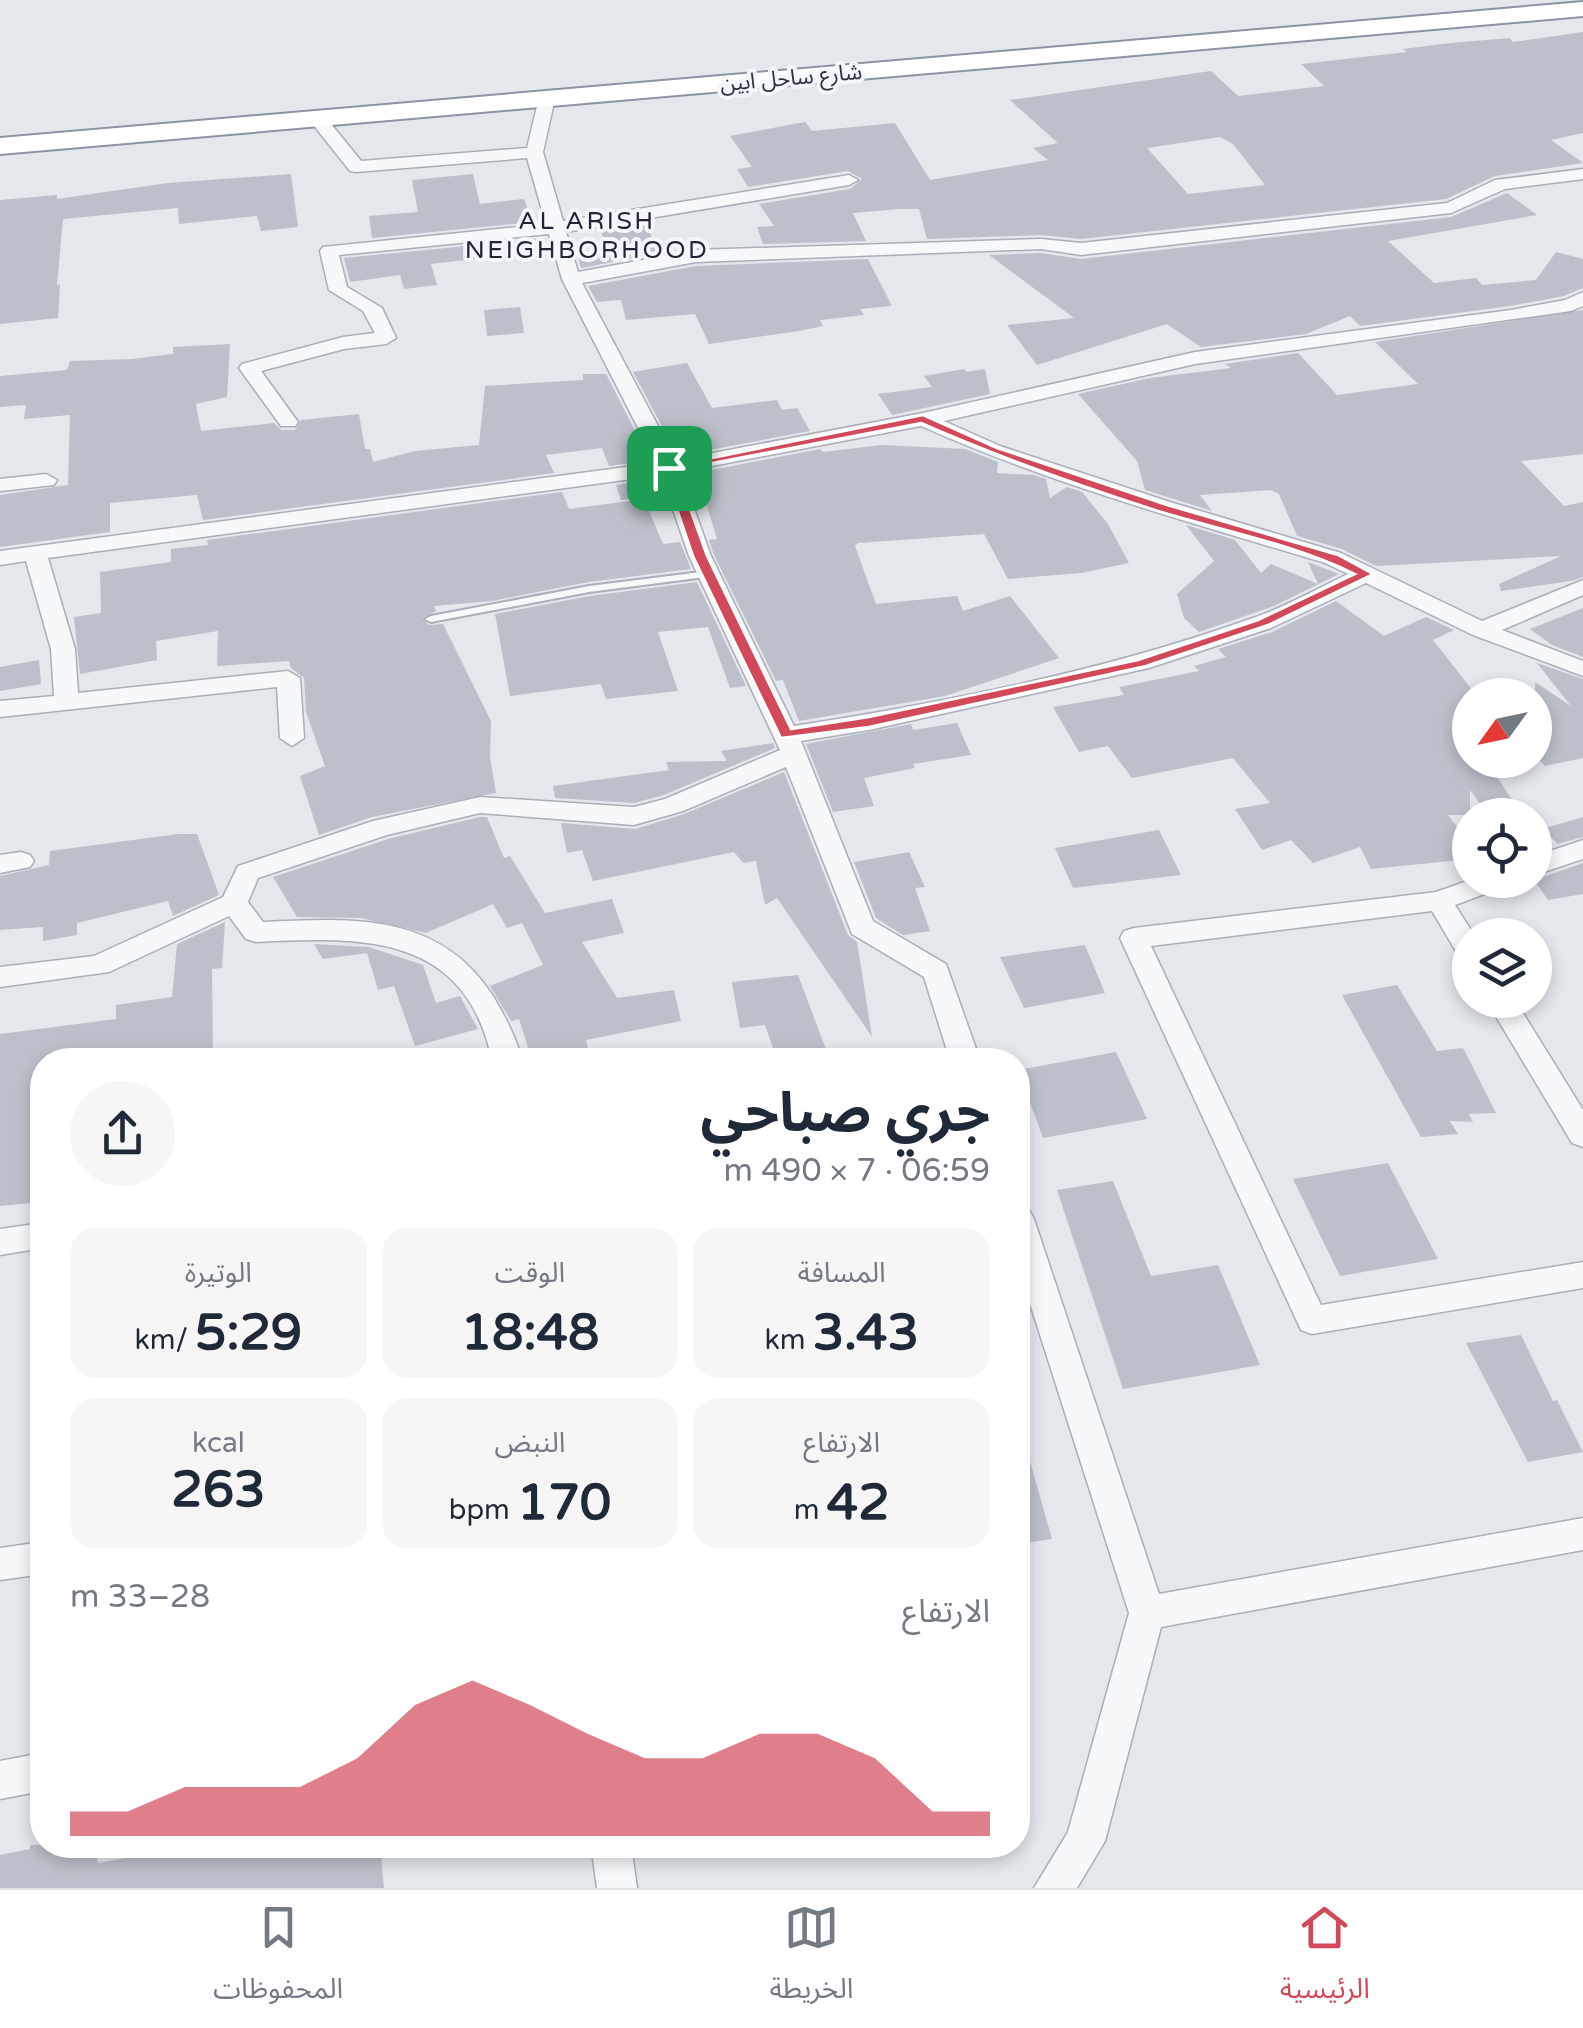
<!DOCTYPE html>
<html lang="ar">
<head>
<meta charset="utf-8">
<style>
  body { margin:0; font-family:"Varela Round","Noto Sans Arabic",sans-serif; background:#f6f6f7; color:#1f2937; direction:rtl; height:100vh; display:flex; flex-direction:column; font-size:38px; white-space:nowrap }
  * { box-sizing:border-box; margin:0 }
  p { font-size:32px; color:#747a83 }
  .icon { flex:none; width:55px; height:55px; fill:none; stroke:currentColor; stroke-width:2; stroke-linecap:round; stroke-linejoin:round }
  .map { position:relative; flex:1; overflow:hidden; direction:ltr }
  .side { position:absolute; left:30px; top:1048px; width:1000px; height:810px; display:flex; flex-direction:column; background:#fff; border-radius:40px; box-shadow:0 5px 15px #0003; direction:rtl }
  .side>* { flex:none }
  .needle { width:65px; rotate:237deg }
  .buttons { position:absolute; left:1452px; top:678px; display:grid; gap:20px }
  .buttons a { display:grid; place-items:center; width:100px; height:100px; border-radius:50%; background:#fff; box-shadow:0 5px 15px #0003; font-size:50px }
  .pin { position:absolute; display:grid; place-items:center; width:85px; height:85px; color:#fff; margin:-42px; border-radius:20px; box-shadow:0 5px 15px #0006 }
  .round { display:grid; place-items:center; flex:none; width:105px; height:105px; border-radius:52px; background:#f6f6f7 }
  .summary { display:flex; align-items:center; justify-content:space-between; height:170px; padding:0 40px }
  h1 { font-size:55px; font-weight:700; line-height:75px }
  .stats { display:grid; grid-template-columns:repeat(3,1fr); gap:15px; height:170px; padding:10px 40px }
  .stats div { display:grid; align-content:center; border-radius:25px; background:#f6f6f7; text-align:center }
  .stats b { font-size:50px; font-weight:700 }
  .stats small { font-size:28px; font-weight:400 }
  .stats p { font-size:28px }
  .chart { height:280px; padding:20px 40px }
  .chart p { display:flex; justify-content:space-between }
  .chart svg { width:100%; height:180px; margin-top:10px; fill:#d1495b; opacity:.7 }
  .tab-bar { display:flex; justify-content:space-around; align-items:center; height:140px; border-top:2px solid #e0e1e3; background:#fff; font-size:28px; color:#747a83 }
  .tab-bar a { display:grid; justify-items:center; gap:5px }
  .tab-bar .current { color:#d1495b }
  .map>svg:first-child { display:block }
  .building { fill:#bbc0ca; fill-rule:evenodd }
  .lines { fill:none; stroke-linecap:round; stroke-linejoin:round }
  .service-casing { stroke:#a9aeb7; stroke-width:4 }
  .minor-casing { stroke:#a9aeb7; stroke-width:3 }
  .trunk-casing { stroke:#8b94a3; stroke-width:4 }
  .service { fill:#f7f8fa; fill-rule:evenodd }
  .minor { fill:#f7f8fa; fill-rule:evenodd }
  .trunk { fill:#fff; fill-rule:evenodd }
  .route { fill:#d1495b; stroke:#fff; stroke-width:2.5; fill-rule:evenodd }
  .labels { text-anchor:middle; stroke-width:8; stroke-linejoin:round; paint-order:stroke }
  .far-street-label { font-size:22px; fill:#2b3445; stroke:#f4f6f9 }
  .far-neighbourhood-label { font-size:25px; letter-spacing:2.5px; fill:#1d2536; stroke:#f4f6f9 }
</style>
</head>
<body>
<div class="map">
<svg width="1583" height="1888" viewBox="0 0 1583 1888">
  <rect width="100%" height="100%" fill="#e4e7ec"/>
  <g class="building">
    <path d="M1583,32V133L1551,140L1583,163L1495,176L1446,199L1081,239L1041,235L927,239L919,209H900L853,213L866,241L763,244L757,227L774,226L759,204L850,189L862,179L848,171L748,187L737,169L752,167L730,136L805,122L812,131L895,123L930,180L1048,160L1033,148L1058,143L1010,100L1211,71L1238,96L1324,86L1301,64L1407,52L1403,49L1450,43L1510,38L1513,42ZM1220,137L1233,144L1265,185L1188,194L1147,148Z"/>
    <polygon points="291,174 298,227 261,231 257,216 179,224 178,208 63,219 57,285 60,284 58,318 0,324 0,200 57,195 57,199 168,183"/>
    <polygon points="473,174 480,204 524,199 532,222 372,238 369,216 418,212 412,180"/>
    <polygon points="1507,193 1537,215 1388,241 1434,283 1476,278 1482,285 1536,280 1556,252 1583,259 1583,288 1564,296 1510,306 1360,326 1350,316 1306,334 1201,347 1167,324 1037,365 1007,325 1074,318 989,255 1041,253 1081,259 1451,217"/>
    <polygon points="644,223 661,253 581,268 577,254 609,251 600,230"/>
    <polygon points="538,239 542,251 431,264 437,285 404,289 400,275 350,282 344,258"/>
    <polygon points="868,259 892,306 860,309 864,315 820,320 823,326 799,331 709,344 695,314 626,320 621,300 597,302 588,286 696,266"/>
    <polygon points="520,307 524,333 487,336 484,310"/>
    <polygon points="1583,310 1583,454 1521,461 1564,506 1583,502 1583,577 1571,581 1501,591 1499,584 1561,556 1376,566 1342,549 1297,536 1279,494 1271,490 1200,495 1212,511 1145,490 1137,461 1078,394 1150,378 1231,368 1225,364 1298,353 1337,395 1418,384 1375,342"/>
    <polygon points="230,344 227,397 196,404 201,431 274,423 281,430 295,430 301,420 359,414 365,449 370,449 373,462 415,451 479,445 485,386 583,380 583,374 606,374 650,460 609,466 602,448 546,455 554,473 203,520 197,495 110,503 110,532 0,547 0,495 68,485 70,415 24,419 26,405 0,407 0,376 67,370 70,361 132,359 173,354 173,347"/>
    <polygon points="687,363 712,408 777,400 782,410 797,408 810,431 678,456 633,372"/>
    <polygon points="964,369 966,372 985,369 990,394 892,415 878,394 932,387 924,376"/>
    <polygon points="882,445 965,449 998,462 997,473 1033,475 1046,479 1050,498 1067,487 1082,492 1108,524 1129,563 1081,573 1008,579 984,534 858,543 855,546 876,604 957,596 963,611 1010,596 1059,658 945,696 799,721 783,680 776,681 714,555 709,540 717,539 702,490 692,491 686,475 820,449 822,452"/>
    <polygon points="658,479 664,495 621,500 616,485"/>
    <polygon points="562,492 569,509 644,499 663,544 680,542 691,569 589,582 492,601 434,606 436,611 422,618 429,625 443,624 491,721 490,757 496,793 372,817 319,835 300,776 325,766 306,712 304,678 291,668 289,661 217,666 218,631 156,641 157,660 80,674 74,617 101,613 100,572 171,562 171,549 208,545 207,540"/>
    <polygon points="1186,525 1235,540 1261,573 1271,564 1318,584 1308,562 1339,574 1274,606 1199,632 1184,618 1177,594 1214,561"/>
    <polygon points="697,582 746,686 730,688 708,627 658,632 678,691 606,699 601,684 510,696 495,614 590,596"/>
    <polygon points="1336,601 1384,636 1426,617 1454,630 1433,640 1470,687 1470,760 1486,760 1522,815 1488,815 1470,790 1470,815 1448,815 1470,844 1470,859 1371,869 1360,847 1313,863 1291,840 1262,850 1235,809 1270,803 1233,758 1132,778 1108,746 1079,752 1053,707 1124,695 1119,687 1199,671 1194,666 1226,657 1218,649 1272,632"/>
    <polygon points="1583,608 1583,657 1552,645 1530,629"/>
    <polygon points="39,660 41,684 0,691 0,667"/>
    <polygon points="1537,663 1583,679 1583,758 1545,766 1535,755 1535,682 1571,706"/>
    <polygon points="957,723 971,755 913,764 915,768 864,778 874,806 833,812 806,744 911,724 913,730"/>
    <polygon points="773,743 775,748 664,795 634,803 555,798 553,786 669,770 666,762 727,761 721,751"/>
    <polygon points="784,772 848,935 857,942 872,1037 777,898 765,905 756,861 743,863 734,852 593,881 582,850 567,853 561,823 635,829 684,814"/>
    <polygon points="480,817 487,817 504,858 510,856 545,913 612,899 624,933 582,942 617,998 674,990 681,1021 586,1040 591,1060 532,1060 519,1019 511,1021 490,986 543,965 522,923 507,928 493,904 426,933 361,918 297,917 273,877 388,839"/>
    <polygon points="1583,817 1583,837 1558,844 1542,829"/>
    <polygon points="1159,830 1181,875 1073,888 1055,848"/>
    <polygon points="178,834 197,834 219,895 173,916 168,901 77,923 77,935 43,941 43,927 0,930 0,876 49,865 50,851"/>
    <polygon points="909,852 925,887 915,888 930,931 903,935 876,918 854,862"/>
    <polygon points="1583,863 1583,894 1548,900 1534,880"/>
    <polygon points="225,922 222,968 212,969 213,1060 42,1060 42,1202 0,1206 0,1034 116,1019 116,1005 172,997 177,944"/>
    <polygon points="314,944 369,947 423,965 436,1003 460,996 478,1029 415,1046 394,986 378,990 367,953 323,959"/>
    <polygon points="1085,945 1105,993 1024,1008 1000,957"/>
    <polygon points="798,975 830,1060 777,1060 765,1025 740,1028 732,982"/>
    <polygon points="1397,985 1437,1051 1463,1048 1496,1113 1469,1114 1473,1122 1450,1121 1458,1134 1421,1137 1342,995"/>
    <polygon points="1116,1052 1147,1119 1043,1138 1018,1070"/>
    <polygon points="1388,1163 1438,1259 1340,1276 1293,1179"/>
    <polygon points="1113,1181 1151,1276 1218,1265 1260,1365 1123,1389 1057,1190"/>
    <polygon points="1521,1335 1553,1401 1557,1400 1583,1452 1528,1462 1466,1343"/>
    <polygon points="1025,1444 1052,1539 1018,1544 1018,1445"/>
    <polygon points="30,1845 95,1845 98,1863 196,1845 380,1845 384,1888 0,1888 0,1855 30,1849"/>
  </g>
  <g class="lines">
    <g class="service-casing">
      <polygon id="service" points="709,571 713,572 713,576 589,592 431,622 425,619 431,616 589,586"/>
    </g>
    <g class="minor-casing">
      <g id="minor">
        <path d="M547,93L555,98L543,152L563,221L849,175L858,180L849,185L566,232L578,272L696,250L1041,239L1081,243L1447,203L1495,180L1583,169V179L1505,189L1451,213L1081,255L1041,249L696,262L582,283L676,460L923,413L1195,352L1511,310L1565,300L1583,292V306L1571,311L1195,364L944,421L1000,446L1170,502L1341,553L1482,621L1583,580V595L1502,630L1583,661V676L1473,635L1366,583L1271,628L1149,668L869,730L801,741L873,921L946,964L980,1060H950L924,977L852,934L786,767L683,811L634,825L480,813L387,835L258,878L248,902L263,922C353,918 439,912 493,996C505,1016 516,1037 522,1060H492C465,932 361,937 256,942L246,939L229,916L109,972L0,987V967L94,956L223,897L238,866L373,821L480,797L634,807L665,799L780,750L689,556L661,475L48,558L75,649L78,693L288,671L300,678L304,738L292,746L280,738L277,687L0,717V701L54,696L51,649L26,561L0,565V551L656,463L562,279L549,234L339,255L347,287L382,308L396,338L386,344L344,349L261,371L298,422L295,426H281L239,368L242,364L343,337L375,333L363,311L329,290L320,251L323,247L546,224L527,158L356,172L350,171L311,122V114H323L361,161L527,148L539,98ZM921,426C1051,484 1189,522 1325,563L1348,574C1316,589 1284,608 1250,619C1104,671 947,702 794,726L711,556L681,472Z"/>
        <polygon points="46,474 57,480 54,485 0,491 0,479"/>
        <polygon points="1583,840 1583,859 1535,875 1535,856"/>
        <polygon points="21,852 30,855 34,861 30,867 0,873 0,855"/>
        <polygon points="1470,880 1510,880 1506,886 1455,905 1474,935 1470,935 1470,961 1460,958 1432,911 1151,946 1321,1305 1583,1262 1583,1288 1312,1334 1301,1330 1120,938 1124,931 1134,928 1436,892"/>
        <polygon points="1486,1000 1515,1000 1583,1110 1583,1147 1572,1143"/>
        <polygon points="1018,1207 1029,1210 1034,1219 1159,1594 1583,1518 1583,1550 1161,1627 1105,1841 1077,1888 1034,1888 1068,1832 1129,1613 1018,1266"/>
        <polygon points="42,1223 42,1248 0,1255 0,1229"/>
        <polygon points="42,1542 42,1574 0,1580 0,1548"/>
        <polygon points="42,1753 42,1791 0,1799 0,1761"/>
        <polygon points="591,1845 631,1845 637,1888 597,1888"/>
      </g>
    </g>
    <g class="trunk-casing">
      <polygon id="trunk" points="1583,2 1583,16 0,154 0,138"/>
    </g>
    <use href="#service" class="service"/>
    <use href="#minor" class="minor"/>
    <use href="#trunk" class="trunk"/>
  </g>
  <path class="route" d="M923,415L997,448L1167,505L1338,555L1373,574L1268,625L1146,666L869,727L781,738L693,556L663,468ZM921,423C998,457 1078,485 1158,511C1224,531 1294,544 1355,574L1258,620L1138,660L869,717L791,729L707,556L676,470Z"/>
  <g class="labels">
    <g class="far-street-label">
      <text transform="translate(791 77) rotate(-5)" y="8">شارع ساحل ابين</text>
    </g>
    <g class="far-neighbourhood-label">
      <text x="587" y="229">AL ARISH<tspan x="587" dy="29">NEIGHBORHOOD</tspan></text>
    </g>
  </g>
</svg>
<div class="buttons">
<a><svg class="needle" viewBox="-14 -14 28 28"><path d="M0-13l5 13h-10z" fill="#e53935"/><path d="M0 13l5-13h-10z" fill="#747a83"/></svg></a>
<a><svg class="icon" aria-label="locate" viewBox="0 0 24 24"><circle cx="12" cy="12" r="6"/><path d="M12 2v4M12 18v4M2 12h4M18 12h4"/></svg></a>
<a><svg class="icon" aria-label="layers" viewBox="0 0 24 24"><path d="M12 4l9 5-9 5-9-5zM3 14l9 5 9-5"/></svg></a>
</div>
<div class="pin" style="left:669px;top:468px;background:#1e9e55"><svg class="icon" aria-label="arrive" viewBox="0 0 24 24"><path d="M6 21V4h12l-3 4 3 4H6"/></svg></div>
<section class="side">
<div class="summary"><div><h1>جري صباحي</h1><p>06:59 · 7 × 490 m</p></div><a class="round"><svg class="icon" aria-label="share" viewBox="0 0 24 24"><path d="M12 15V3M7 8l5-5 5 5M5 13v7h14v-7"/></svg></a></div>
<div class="stats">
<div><p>المسافة</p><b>3.43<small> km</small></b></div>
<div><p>الوقت</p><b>18:48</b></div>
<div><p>الوتيرة</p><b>5:29<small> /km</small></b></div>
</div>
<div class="stats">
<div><p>الارتفاع</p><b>42<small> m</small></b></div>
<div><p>النبض</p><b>170<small> bpm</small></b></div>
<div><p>kcal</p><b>263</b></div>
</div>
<div class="chart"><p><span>الارتفاع</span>28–33 m</p>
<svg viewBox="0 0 160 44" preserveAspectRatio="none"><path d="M0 44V38L10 38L20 32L30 32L40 32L50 25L60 12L70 6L80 12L90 19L100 25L110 25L120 19L130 19L140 25L150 38L160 38V44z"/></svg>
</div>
</section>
</div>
<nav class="tab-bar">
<a class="current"><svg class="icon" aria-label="home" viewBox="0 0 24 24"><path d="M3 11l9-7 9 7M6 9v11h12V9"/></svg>الرئيسية</a>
<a><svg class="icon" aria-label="map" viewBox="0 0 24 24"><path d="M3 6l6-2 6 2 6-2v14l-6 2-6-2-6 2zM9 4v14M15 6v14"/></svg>الخريطة</a>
<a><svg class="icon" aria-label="saved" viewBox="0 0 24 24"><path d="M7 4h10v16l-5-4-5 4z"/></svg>المحفوظات</a>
</nav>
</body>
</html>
